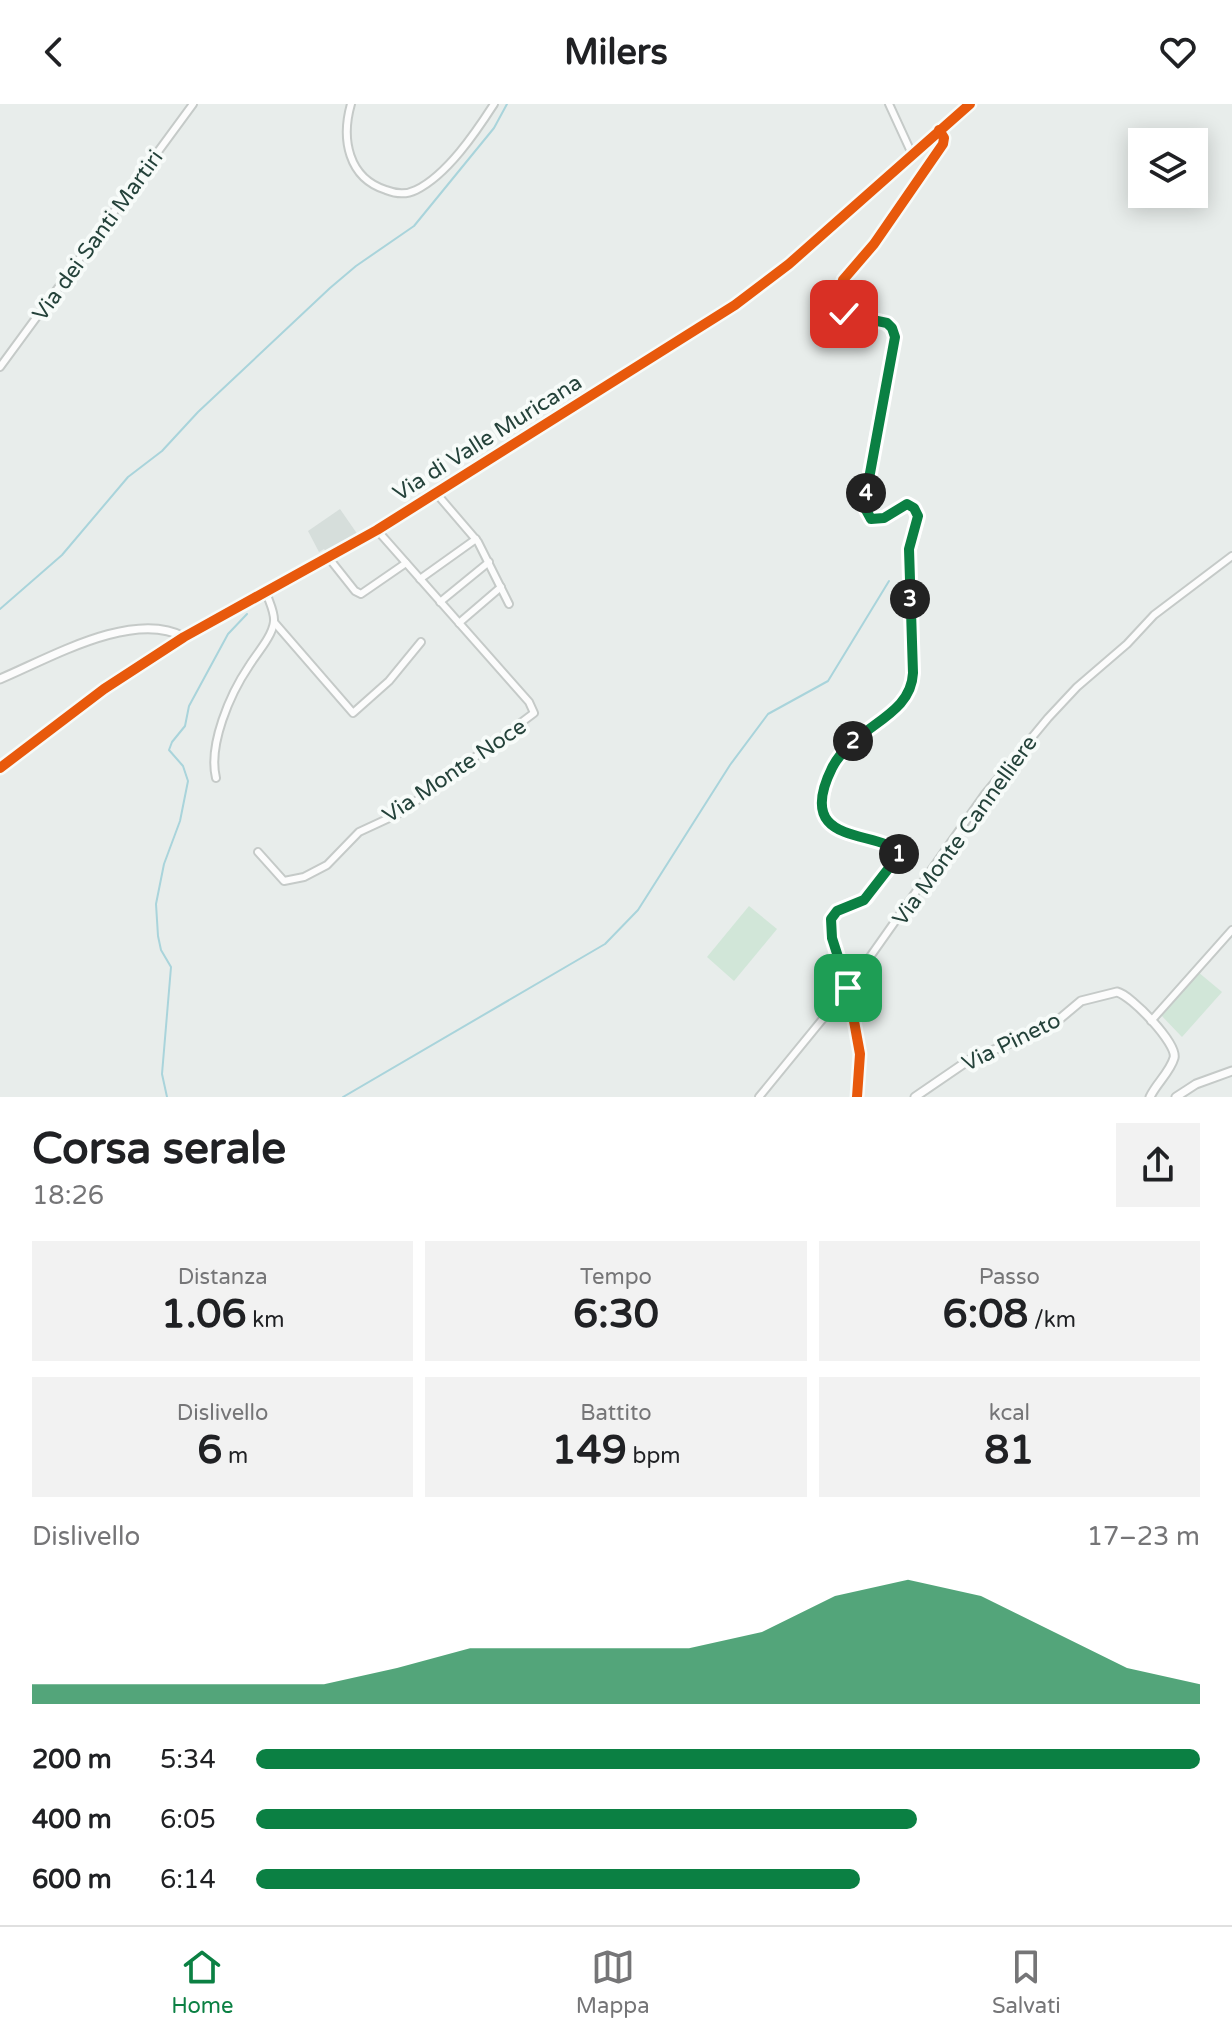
<!DOCTYPE html>
<html lang="it">
<head>
<meta charset="utf-8">
<style>
  body { margin:0; font-family:"Varela Round",sans-serif; background:#f2f2f2; color:#202124; height:100vh; display:flex; flex-direction:column; font-size:30px; white-space:nowrap }
  * { box-sizing:border-box; margin:0 }
  p { font-size:26px; color:#757577 }
  .icon { flex:none; width:44px; height:44px; fill:none; stroke:currentColor; stroke-width:2; stroke-linecap:round; stroke-linejoin:round }
  .map { position:relative; height:993px; overflow:hidden }
  .panel { display:flex; flex-direction:column; background:#fff; flex:1 }
  .panel>* { flex:none }
  .controls { position:absolute; left:1128px; top:24px; display:grid; gap:16px }
  .controls a { display:grid; place-items:center; width:80px; height:80px; border-radius:0px; background:#fff; box-shadow:0 4px 20px #0003; font-size:40px }
  .pin { position:absolute; display:grid; place-items:center; width:68px; height:68px; color:#fff; margin:-34px; border-radius:16px; box-shadow:0 4px 12px #0006 }
  .km { position:absolute; width:40px; height:40px; margin:-20px; border-radius:50%; background:#222; color:#fff; font-size:22px; line-height:40px; text-align:center }
  .round { display:grid; place-items:center; flex:none; width:84px; height:84px; border-radius:0px; background:#f2f2f2 }
  .summary { display:flex; align-items:center; justify-content:space-between; height:136px; padding:0 32px }
  h1 { font-size:44px; font-weight:800; line-height:60px }
  .figures { display:grid; grid-template-columns:repeat(3,1fr); gap:12px; height:136px; padding:8px 32px }
  .figures div { display:grid; align-content:center; border-radius:0px; background:#f2f2f2; text-align:center }
  .figures b { font-size:40px; font-weight:800 }
  .figures small { font-size:22px; font-weight:400 }
  .figures p { font-size:22px }
  .chart { height:224px; padding:16px 32px }
  .chart p { display:flex; justify-content:space-between }
  .chart svg { width:100%; height:144px; margin-top:8px; fill:#0b8043; opacity:.7 }
  ul { padding:0 32px; list-style:none; font-size:26px }
  li { display:grid; grid-template-columns:128px 96px 1fr; align-items:center; height:60px }
  li i { height:20px; border-radius:10px; background:#0b8043 }
  header { display:flex; justify-content:space-between; align-items:center; height:104px; padding:0 32px; background:#fff; font-size:36px; font-weight:800 }
  .tab-bar { display:flex; justify-content:space-around; align-items:center; height:112px; border-top:2px solid #e0e0e0; background:#fff; font-size:22px; color:#757577 }
  .tab-bar a { display:grid; justify-items:center; gap:4px }
  .tab-bar .active { color:#0b8043 }
  .map>svg:first-child { display:block }
  .built { fill:#d6dedb }
  .green { fill:#d1e6d8 }
  .lines { fill:none; stroke-linecap:round; stroke-linejoin:round }
  .stream { stroke:#a9d4db; stroke-width:2 }
  .minor-casing { stroke:#c5cac8; stroke-width:10 }
  .tertiary-casing { stroke:#c5cac8; stroke-width:11 }
  .minor { stroke:#fcfcfc; stroke-width:6 }
  .tertiary { stroke:#fcfcfc; stroke-width:7 }
  .cycleway-casing { stroke:#f7fbf9; stroke-width:15 }
  .cycleway { stroke:#e8590c; stroke-width:10 }
  .route-casing { stroke:#fff; stroke-width:16 }
  .route { stroke:#0b8043; stroke-width:10 }
  .labels { text-anchor:middle; stroke-width:8; stroke-linejoin:round; paint-order:stroke }
  .street-label { font-size:22px; fill:#24423a; stroke:#f7fbf9 }
</style>
</head>
<body>
<header><svg class="icon" aria-label="back" viewBox="0 0 24 24"><path d="M15 5l-7 7 7 7"/></svg>Milers<svg class="icon" aria-label="heart" viewBox="0 0 24 24"><path d="M12 20l-8-8c-3-5 5-10 8-4 3-6 11-1 8 4z"/></svg></header>
<div class="map">
<svg width="1232" height="993" viewBox="0 0 1232 993">
  <rect width="100%" height="100%" fill="#e8edeb"/>
  <polygon class="built" points="340,405 358,431 327,449 324,445 319,448 308,427"/>
  <g class="green">
    <polygon points="749,802 777,825 734,877 707,853"/>
    <polygon points="1198,868 1222,888 1182,933 1160,910"/>
  </g>
  <g class="lines">
    <g class="stream">
      <polyline points="0,505 62,451 128,373 162,347 198,308 330,184 356,162 414,122 494,24 507,0"/>
      <polyline points="167,993 162,970 171,863 161,846 158,832 156,800 164,760 180,717 188,677 183,662 169,646 172,638 185,622 189,602 228,530 247,510"/>
      <polyline points="343,993 605,840 638,806 730,661 768,610 828,577 889,477"/>
    </g>
    <g class="minor-casing">
      <g id="minor">
        <path d="M351,0C341,35 348,74 386,86C396,90 406,91 416,86C447,71 476,28 494,0"/>
        <polyline points="889,0 912,50"/>
        <polyline points="0,263 193,0"/>
        <polyline points="436,389 478,438 509,500"/>
        <polyline points="328,453 355,487 361,490 406,459"/>
        <polyline points="420,475 476,435"/>
        <polyline points="440,498 489,458"/>
        <polyline points="274,518 353,609 389,577 421,538"/>
        <polyline points="459,519 501,483"/>
        <path d="M216,674C208,641 230,590 249,562C257,549 272,533 274,518C275,508 269,498 266,488"/>
        <polyline points="258,748 284,777 304,773 327,761 359,728 400,709 534,609 529,598 377,426"/>
        <polyline points="1151,917 1232,826"/>
        <polyline points="759,993 848,884 985,690 1048,614 1077,583 1127,540 1154,511 1232,452"/>
      </g>
    </g>
    <g class="tertiary-casing">
      <g id="tertiary">
        <path d="M0,575C48,555 133,505 184,533"/>
        <polyline points="0,664 104,585 184,533 377,426 735,201 789,160 970,0"/>
        <path d="M857,993L860,950L848,884L832,834L830,818L837,807L867,794L899,751C886,723 792,748 832,664C852,623 911,614 913,569L909,447L918,415L914,404L907,400L884,414L871,415L866,407L865,394L895,233C889,210 864,217 845,212L839,204L837,196L843,176L874,140L943,40L944,34L939,26"/>
        <path d="M915,993L969,956L1050,923L1081,897L1117,888C1131,891 1178,940 1174,954C1170,968 1156,980 1150,993"/>
        <polyline points="1176,993 1196,980 1232,967"/>
      </g>
    </g>
    <use href="#minor" class="minor"/>
    <use href="#tertiary" class="tertiary"/>
    <g class="cycleway-casing">
      <g id="cycleway">
        <polyline points="0,664 104,585 184,533 377,426 735,201 789,160 970,0"/>
        <path d="M857,993L860,950L848,884L832,834L830,818L837,807L867,794L899,751C886,723 792,748 832,664C852,623 911,614 913,569L909,447L918,415L914,404L907,400L884,414L871,415L866,407L865,394L895,233C889,210 864,217 845,212L839,204L837,196L843,176L874,140L943,40L944,34L939,26"/>
      </g>
    </g>
    <use href="#cycleway" class="cycleway"/>
  </g>
  <g class="lines">
    <g class="route-casing">
      <path id="route" d="M844,210L887,219L892,224L895,233L866,391L865,404L871,415L884,414L907,400L914,404L918,412L909,445L913,569C911,614 854,621 832,664C791,747 885,723 899,751L864,796L837,807L831,815L832,834L848,884"/>
    </g>
    <use href="#route" class="route"/>
  </g>
  <g class="labels">
    <g class="street-label">
      <text transform="translate(97 131) rotate(-54)" y="8">Via dei Santi Martiri</text>
      <text transform="translate(487 333) rotate(-32)" y="8">Via di Valle Muricana</text>
      <text transform="translate(454 666) rotate(-34)" y="8">Via Monte Noce</text>
      <text transform="translate(964 726) rotate(-54)" y="8">Via Monte Cannelliere</text>
      <text transform="translate(1011 937) rotate(-26)" y="8">Via Pineto</text>
    </g>
  </g>
</svg>
<div class="controls">
<a><svg class="icon" aria-label="layers" viewBox="0 0 24 24"><path d="M12 4l9 5-9 5-9-5zM3 14l9 5 9-5"/></svg></a>
</div>
<div class="pin" style="left:848px;top:884px;background:#1e9e55"><svg class="icon" aria-label="arrive" viewBox="0 0 24 24"><path d="M6 21V4h12l-3 4 3 4H6"/></svg></div>
<div class="pin" style="left:844px;top:210px;background:#d93025"><svg class="icon" aria-label="check" viewBox="0 0 24 24"><path d="M5 12l5 5 9-10"/></svg></div>
<b class="km" style="left:899px;top:750px">1</b>
<b class="km" style="left:853px;top:637px">2</b>
<b class="km" style="left:910px;top:495px">3</b>
<b class="km" style="left:866px;top:389px">4</b>
</div>
<section class="panel">
<div class="summary"><div><h1>Corsa serale</h1><p>18:26</p></div><a class="round"><svg class="icon" aria-label="share" viewBox="0 0 24 24"><path d="M12 15V3M7 8l5-5 5 5M5 13v7h14v-7"/></svg></a></div>
<div class="figures">
<div><p>Distanza</p><b>1.06<small> km</small></b></div>
<div><p>Tempo</p><b>6:30</b></div>
<div><p>Passo</p><b>6:08<small> /km</small></b></div>
</div>
<div class="figures">
<div><p>Dislivello</p><b>6<small> m</small></b></div>
<div><p>Battito</p><b>149<small> bpm</small></b></div>
<div><p>kcal</p><b>81</b></div>
</div>
<div class="chart"><p><span>Dislivello</span>17–23 m</p>
<svg viewBox="0 0 160 44" preserveAspectRatio="none"><path d="M0 44V38L10 38L20 38L30 38L40 38L50 33L60 27L70 27L80 27L90 27L100 22L110 11L120 6L130 11L140 22L150 33L160 38V44z"/></svg>
</div>
<ul>
<li><b>200 m</b>5:34<i style="width:100%"></i></li>
<li><b>400 m</b>6:05<i style="width:70%"></i></li>
<li><b>600 m</b>6:14<i style="width:64%"></i></li>
</ul>
</section>
<nav class="tab-bar">
<a class="active"><svg class="icon" aria-label="home" viewBox="0 0 24 24"><path d="M3 11l9-7 9 7M6 9v11h12V9"/></svg>Home</a>
<a><svg class="icon" aria-label="map" viewBox="0 0 24 24"><path d="M3 6l6-2 6 2 6-2v14l-6 2-6-2-6 2zM9 4v14M15 6v14"/></svg>Mappa</a>
<a><svg class="icon" aria-label="saved" viewBox="0 0 24 24"><path d="M7 4h10v16l-5-4-5 4z"/></svg>Salvati</a>
</nav>
</body>
</html>
